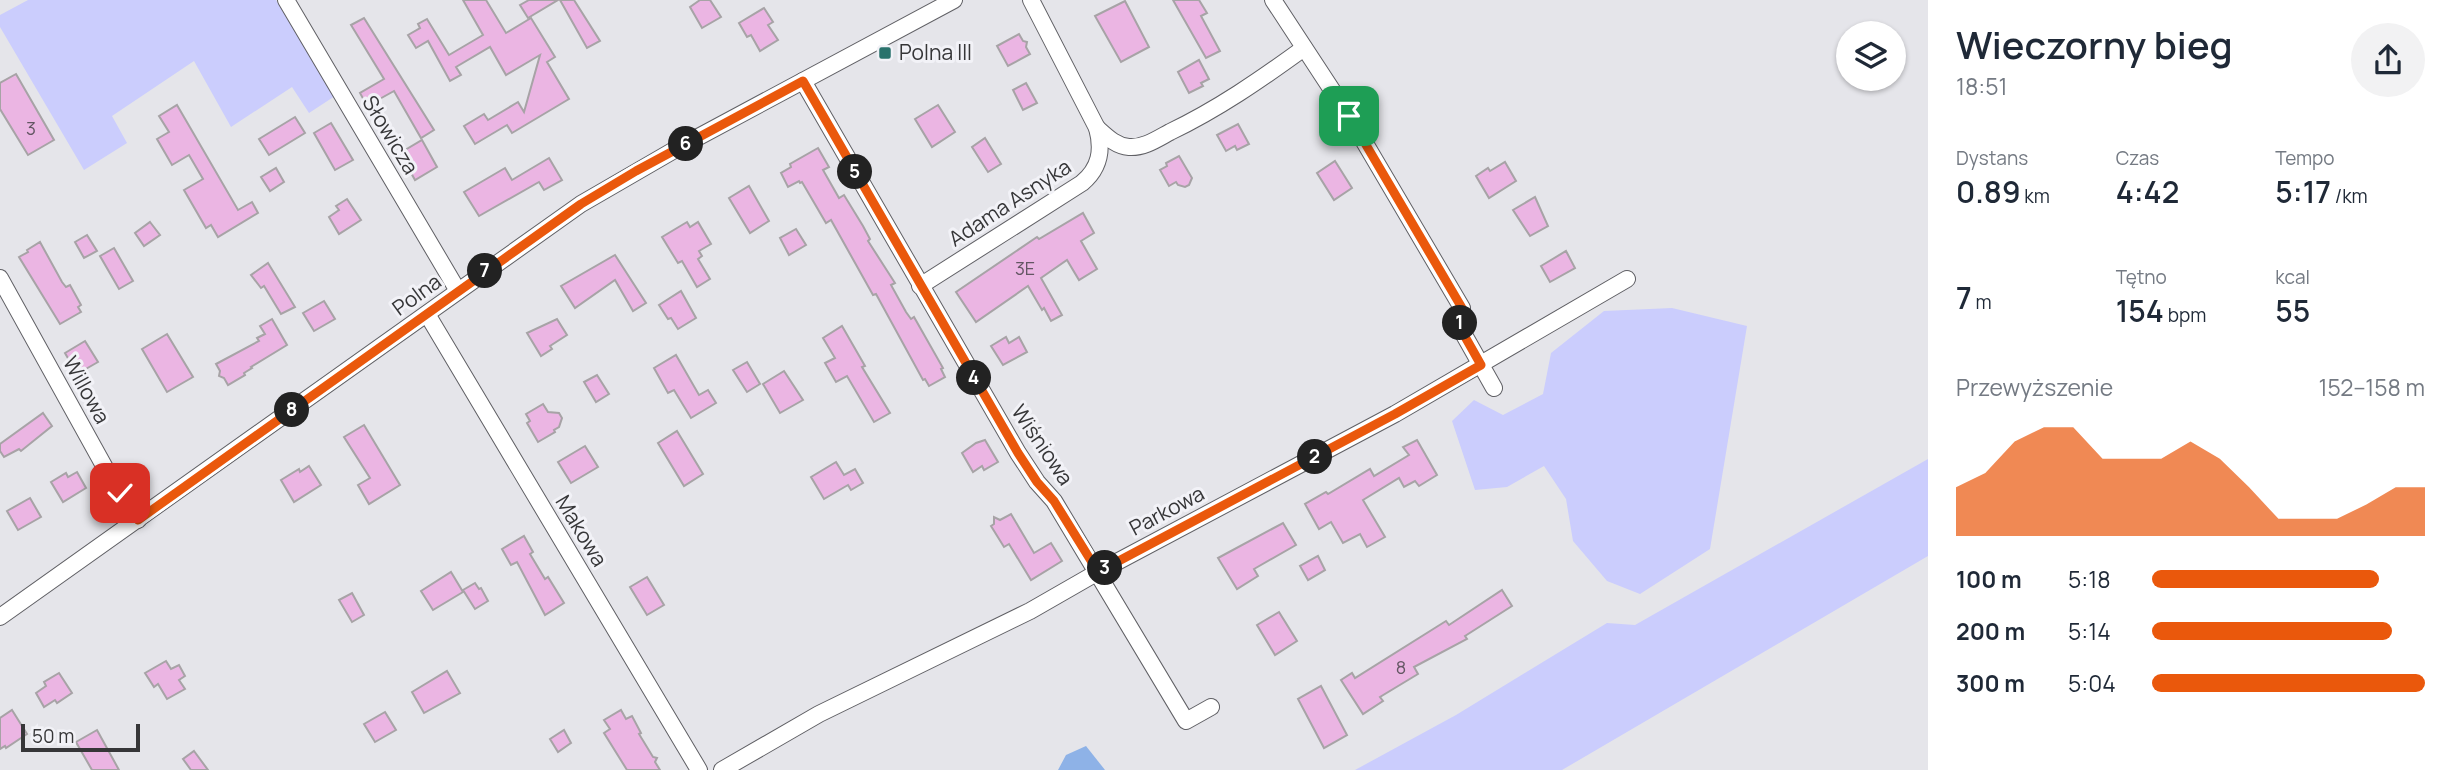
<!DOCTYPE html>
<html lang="pl">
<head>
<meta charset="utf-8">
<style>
  body { margin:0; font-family:Manrope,sans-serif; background:#f2f2f3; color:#1f2937; height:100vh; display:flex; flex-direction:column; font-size:26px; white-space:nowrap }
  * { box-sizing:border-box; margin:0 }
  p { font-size:23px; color:#747a83 }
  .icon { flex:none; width:38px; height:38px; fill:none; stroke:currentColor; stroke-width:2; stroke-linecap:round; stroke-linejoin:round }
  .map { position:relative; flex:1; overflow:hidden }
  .side { display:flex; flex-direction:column; background:#fff; width:525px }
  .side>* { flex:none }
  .tools { position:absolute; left:1836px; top:21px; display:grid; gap:14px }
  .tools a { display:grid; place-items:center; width:70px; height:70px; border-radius:50%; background:#fff; box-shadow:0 2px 5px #0004; font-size:35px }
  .scale { position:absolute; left:21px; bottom:18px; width:119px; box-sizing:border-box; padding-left:7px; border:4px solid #363638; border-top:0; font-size:19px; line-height:24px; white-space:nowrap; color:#363638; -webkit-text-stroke:5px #f2f2f7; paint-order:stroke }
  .pin { position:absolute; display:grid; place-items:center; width:60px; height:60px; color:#fff; margin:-30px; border-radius:14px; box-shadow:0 4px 10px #0006 }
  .km { position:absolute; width:35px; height:35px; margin:-18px; border-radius:50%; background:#222; color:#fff; font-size:19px; line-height:35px; text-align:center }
  .round { display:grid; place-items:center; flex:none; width:74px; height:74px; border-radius:37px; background:#f2f2f3 }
  .summary { display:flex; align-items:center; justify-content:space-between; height:119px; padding:0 28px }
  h1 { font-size:38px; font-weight:600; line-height:52px }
  .figures { display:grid; grid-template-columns:repeat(3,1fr); gap:10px; height:119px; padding:7px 28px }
  .figures div { display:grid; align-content:center }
  .figures b { font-size:30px; font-weight:600 }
  .figures small { font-size:19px; font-weight:400 }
  .figures p { font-size:19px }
  .chart { height:196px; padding:14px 28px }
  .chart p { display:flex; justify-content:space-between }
  .chart svg { width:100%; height:126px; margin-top:7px; fill:#ea580c; opacity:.7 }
  ul { padding:0 28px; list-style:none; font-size:23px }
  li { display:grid; grid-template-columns:112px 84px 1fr; align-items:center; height:52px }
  li i { height:18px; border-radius:9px; background:#ea580c }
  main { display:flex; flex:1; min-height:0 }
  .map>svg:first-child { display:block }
  .green { fill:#cbcdfd }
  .water { fill:#8eb2e7 }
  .building { fill:#ebb5e3; stroke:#a7a3a6; stroke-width:2 }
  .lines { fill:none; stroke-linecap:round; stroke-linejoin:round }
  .minor-casing { stroke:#606065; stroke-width:18 }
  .minor { stroke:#fff; stroke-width:16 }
  .route-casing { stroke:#fff; stroke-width:14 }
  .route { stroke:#ea580c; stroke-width:9 }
  .poi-dot { fill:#29726c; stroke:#f2f2f7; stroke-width:2.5 }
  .labels { text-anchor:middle; stroke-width:6; stroke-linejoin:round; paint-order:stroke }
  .number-label { font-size:18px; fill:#635663 }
  .poi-label { font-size:21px; fill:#363638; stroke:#f2f2f7; text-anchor:start }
  .street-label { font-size:21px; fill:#363638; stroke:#f2f2f7 }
</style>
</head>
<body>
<main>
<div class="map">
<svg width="1928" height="770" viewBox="0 0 1928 770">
  <rect width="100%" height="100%" fill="#e5e5ea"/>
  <g class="green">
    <polygon points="28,0 276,0 335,96 309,113 292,87 231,127 194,61 112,116 127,143 84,170 0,27 0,15"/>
    <polygon points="1672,308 1747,326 1710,549 1640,594 1607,581 1573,541 1566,499 1544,466 1507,487 1475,490 1452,421 1474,400 1503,415 1543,394 1551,353 1604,311"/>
    <polygon points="1928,459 1928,556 1562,770 1355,770 1456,715 1607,623 1635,625"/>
  </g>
  <polygon class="water" points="1086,746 1105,770 1058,770 1066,755"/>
  <g class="building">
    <polygon points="463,0 486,0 506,33 531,18 555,57 547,62 569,99 512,133 507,125 475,144 464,126 484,114 488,120 518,102 524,112 540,55 506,75 490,47 456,67 461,75 450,81 428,41 416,48 408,35 420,28 418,24 427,19 449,55 483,35"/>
    <polygon points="529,0 558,0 528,18 520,5"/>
    <polygon points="560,0 574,0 600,41 587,48"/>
    <polygon points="700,0 710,0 721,17 702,28 690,7"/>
    <polygon points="1173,0 1199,0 1207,13 1201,16 1220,51 1206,58"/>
    <polygon points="1125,1 1149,47 1121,62 1095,16"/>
    <polygon points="764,8 773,22 768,25 778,40 760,51 751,35 747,37 739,23"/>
    <polygon points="364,18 434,130 421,138 394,91 367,106 360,93 384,79 351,25"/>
    <polygon points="1019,34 1023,41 1027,42 1026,47 1030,54 1008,66 997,46"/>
    <polygon points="1199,60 1209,79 1201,83 1203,86 1189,93 1178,72"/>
    <polygon points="16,74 54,140 28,155 0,109 0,83"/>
    <polygon points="1026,83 1037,103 1023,110 1013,90"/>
    <polygon points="177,105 238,210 252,202 258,213 218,237 211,225 206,228 184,190 203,179 189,155 172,165 157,139 169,132 159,116"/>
    <polygon points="938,105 955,132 932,147 915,119"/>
    <polygon points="295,117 305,133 269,155 259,139"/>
    <polygon points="331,123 353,160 335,170 314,133"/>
    <polygon points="1238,124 1249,144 1237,150 1235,146 1226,151 1217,135"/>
    <polygon points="985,138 1001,164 988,172 972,147"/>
    <polygon points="422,140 437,167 415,180 400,153"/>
    <polygon points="818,148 829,167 823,170 839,198 844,195 863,226 870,239 868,241 895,283 891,285 906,312 911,319 914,317 943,368 941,369 945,377 929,386 925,379 923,380 876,294 873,295 831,220 826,223 802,182 800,183 799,181 788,187 781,173 791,167 790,164"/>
    <polygon points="1179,156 1192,178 1189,185 1185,187 1178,185 1176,182 1169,186 1160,170 1167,166 1166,163"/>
    <polygon points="549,158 562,180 544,190 539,182 479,216 464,192 505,168 512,180"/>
    <polygon points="1335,161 1352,188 1334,200 1317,173"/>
    <polygon points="1505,162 1516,181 1489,198 1476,176 1488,168 1490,171"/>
    <polygon points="276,168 284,182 270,191 261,177"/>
    <polygon points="749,186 769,221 750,233 729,198"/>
    <polygon points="1535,197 1548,226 1530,236 1513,210"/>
    <polygon points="347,199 361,220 339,234 329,217 339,210 336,206"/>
    <polygon points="1083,213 1094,233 1081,241 1097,269 1079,280 1067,260 1041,278 1062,315 1051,321 1044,308 1042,310 1028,286 976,322 956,292 1037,237 1039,239"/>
    <polygon points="150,222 160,235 144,246 135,233"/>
    <polygon points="687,222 690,227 698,222 711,244 699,251 702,256 698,259 710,279 697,287 682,261 678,263 662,237"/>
    <polygon points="796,229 806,245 789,255 780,238"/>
    <polygon points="87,235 97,251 84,258 75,242"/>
    <polygon points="40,242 62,282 66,287 70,285 81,305 78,307 81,312 60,324 19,257 28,252 27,250"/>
    <polygon points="114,248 133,281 119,289 100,256"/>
    <polygon points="1566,251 1575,268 1550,282 1541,266"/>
    <polygon points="615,255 646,303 633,311 615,280 575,308 561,286"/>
    <polygon points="268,263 295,307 281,314 264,286 261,288 251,275"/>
    <polygon points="681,291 696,318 678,329 671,318 668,319 659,305"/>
    <polygon points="324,301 335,319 314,331 303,313"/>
    <polygon points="272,319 287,345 251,367 252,368 244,373 245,375 228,385 224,378 219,376 220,371 216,364 259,341 257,338 265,334 260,326"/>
    <polygon points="557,319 567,335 550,346 552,349 541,356 527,333"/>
    <polygon points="842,326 865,366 862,367 890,413 874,422 847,376 836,382 825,363 835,358 823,338"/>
    <polygon points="167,334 193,377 167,392 142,349"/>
    <polygon points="1006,337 1009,343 1019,337 1027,352 1003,365 991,346"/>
    <polygon points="85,341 98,362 77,374 65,353"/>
    <polygon points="676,355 699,395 708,390 716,403 691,418 674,390 668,393 654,368"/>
    <polygon points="747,362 760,384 747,392 733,370"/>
    <polygon points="784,371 803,400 780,413 763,384"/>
    <polygon points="597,375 609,394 596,402 584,382"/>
    <polygon points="543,404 548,412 559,413 562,418 559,427 554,430 555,432 538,442 527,423 530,421 526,414"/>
    <polygon points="43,413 52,426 21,451 19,449 4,457 0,451 0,444"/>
    <polygon points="364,425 400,485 369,504 358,485 370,478 344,437"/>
    <polygon points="677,431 703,474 684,486 658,443"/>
    <polygon points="985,440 998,462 984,470 982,466 973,472 962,453 976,443"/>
    <polygon points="1417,440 1437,475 1419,486 1415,481 1404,487 1399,478 1363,500 1385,537 1367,547 1360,534 1343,543 1331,522 1319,529 1305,504 1326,492 1328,494 1370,469 1374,476 1409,455 1403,447"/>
    <polygon points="585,446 598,467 571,483 558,462"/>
    <polygon points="836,462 844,475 855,469 863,483 851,490 848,485 824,499 811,477"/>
    <polygon points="309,466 321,485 294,502 281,480 299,469 300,472"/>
    <polygon points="77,472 86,488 63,502 51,482 66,473 68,477"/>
    <polygon points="30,498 41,517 18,530 7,511"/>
    <polygon points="1011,514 1034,553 1051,543 1062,561 1031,580 1009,544 1004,547 991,526 994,524 994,517 1000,520"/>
    <polygon points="1283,523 1296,545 1254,569 1258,576 1237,589 1218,558"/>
    <polygon points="524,536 533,552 530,554 545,579 548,577 564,603 545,615 517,562 511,565 502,549"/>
    <polygon points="1318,556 1325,570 1308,580 1300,566"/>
    <polygon points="451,572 463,592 433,610 421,591"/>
    <polygon points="647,577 664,605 647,615 630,587"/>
    <polygon points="475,583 479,589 481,588 488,601 475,609 463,590"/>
    <polygon points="1502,590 1512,606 1465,636 1467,639 1414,667 1418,674 1380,697 1383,701 1363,714 1341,680 1352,673 1355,678 1446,621 1449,625"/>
    <polygon points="352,593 364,615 352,622 339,600"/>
    <polygon points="1279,612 1297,641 1275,655 1257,625"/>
    <polygon points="166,661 171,669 179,665 185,676 179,680 185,689 167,699 158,684 154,687 145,673"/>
    <polygon points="447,671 460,693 424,713 412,692"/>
    <polygon points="59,673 72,693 57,703 55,700 44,707 36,693 46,686 44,682"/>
    <polygon points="1321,686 1347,735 1324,748 1298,699"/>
    <polygon points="12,710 27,734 6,748 5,746 0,749 0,718"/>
    <polygon points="621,710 626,719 632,716 641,733 639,734 653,757 657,758 655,762 660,770 627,770 604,733 610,729 604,720"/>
    <polygon points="385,712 396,730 375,742 364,724"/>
    <polygon points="97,730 119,770 92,770 76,742"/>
    <polygon points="564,730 571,743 558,752 550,739"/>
    <polygon points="194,751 208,770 191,770 183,759"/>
  </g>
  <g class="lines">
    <g class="minor-casing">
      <g id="minor">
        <polyline points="286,0 458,291"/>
        <polyline points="1273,0 1349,116 1462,308 1459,326 1494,388"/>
        <polyline points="803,81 1018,453 1037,482 1054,501 1186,721 1211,707"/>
        <path d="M1097,128C1107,137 1116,146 1129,147C1144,148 1157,139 1170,132C1218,109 1260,80 1304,48"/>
        <polyline points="0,278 119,493 138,520"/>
        <path d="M920,286L1082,183C1100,168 1103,150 1097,128L1031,0"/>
        <polyline points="427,314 699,770"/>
        <polyline points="0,617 581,204 676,149 954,0"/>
        <polyline points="722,770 819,714 1030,611 1098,572 1395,414 1627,279"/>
      </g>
    </g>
    <use href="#minor" class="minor"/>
  </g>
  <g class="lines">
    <g class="route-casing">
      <polyline id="route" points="120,493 138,520 581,204 636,171 803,81 1018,453 1037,482 1054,501 1098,572 1395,414 1481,365 1459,326 1462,308 1349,116"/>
    </g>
    <use href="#route" class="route"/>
  </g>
  <rect class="poi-dot" x="878" y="46" width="14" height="14" rx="3.5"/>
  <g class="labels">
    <g class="number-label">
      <text x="31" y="135">3</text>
      <text x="1025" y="275">3E</text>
      <text x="1401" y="674">8</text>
    </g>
    <g class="poi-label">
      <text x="899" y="60">Polna III</text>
    </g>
    <g class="street-label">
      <text transform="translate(390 135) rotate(59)" y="7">Słowicza</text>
      <text transform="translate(1010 203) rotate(-33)" y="7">Adama Asnyka</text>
      <text transform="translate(417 295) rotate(-36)" y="7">Polna</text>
      <text transform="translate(86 390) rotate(61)" y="7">Willowa</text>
      <text transform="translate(1042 445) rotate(56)" y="7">Wiśniowa</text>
      <text transform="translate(1167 511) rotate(-28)" y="7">Parkowa</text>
      <text transform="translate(581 531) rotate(59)" y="7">Makowa</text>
    </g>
  </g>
</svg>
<div class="tools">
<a><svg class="icon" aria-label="layers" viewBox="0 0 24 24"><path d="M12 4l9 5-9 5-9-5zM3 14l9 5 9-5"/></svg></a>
</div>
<div class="scale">50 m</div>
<div class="pin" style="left:1349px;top:116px;background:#1e9e55"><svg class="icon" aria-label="arrive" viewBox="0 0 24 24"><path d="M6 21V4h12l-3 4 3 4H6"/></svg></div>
<div class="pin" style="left:120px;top:493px;background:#d93025"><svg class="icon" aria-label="check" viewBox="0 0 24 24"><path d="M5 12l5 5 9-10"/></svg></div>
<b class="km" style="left:1460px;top:323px">1</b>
<b class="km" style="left:1315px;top:457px">2</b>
<b class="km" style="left:1105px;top:568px">3</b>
<b class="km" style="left:974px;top:378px">4</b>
<b class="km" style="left:855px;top:172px">5</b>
<b class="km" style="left:686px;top:144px">6</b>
<b class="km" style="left:485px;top:271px">7</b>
<b class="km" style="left:292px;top:410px">8</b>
</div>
<section class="side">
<div class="summary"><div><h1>Wieczorny bieg</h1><p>18:51</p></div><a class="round"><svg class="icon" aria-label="share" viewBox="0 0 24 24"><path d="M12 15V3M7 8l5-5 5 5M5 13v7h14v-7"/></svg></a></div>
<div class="figures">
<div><p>Dystans</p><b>0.89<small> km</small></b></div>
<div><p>Czas</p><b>4:42</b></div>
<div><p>Tempo</p><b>5:17<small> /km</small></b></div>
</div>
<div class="figures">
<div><b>7<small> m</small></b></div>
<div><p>Tętno</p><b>154<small> bpm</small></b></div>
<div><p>kcal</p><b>55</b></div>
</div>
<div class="chart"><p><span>Przewyższenie</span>152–158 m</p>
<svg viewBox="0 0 160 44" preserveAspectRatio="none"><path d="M0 44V27L10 22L20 11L30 6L40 6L50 17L60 17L70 17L80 11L90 17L100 27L110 38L120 38L130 38L140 33L150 27L160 27V44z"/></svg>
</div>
<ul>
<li><b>100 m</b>5:18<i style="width:83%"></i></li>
<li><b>200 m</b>5:14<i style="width:88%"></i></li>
<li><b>300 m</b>5:04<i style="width:100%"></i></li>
</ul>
</section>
</main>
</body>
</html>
